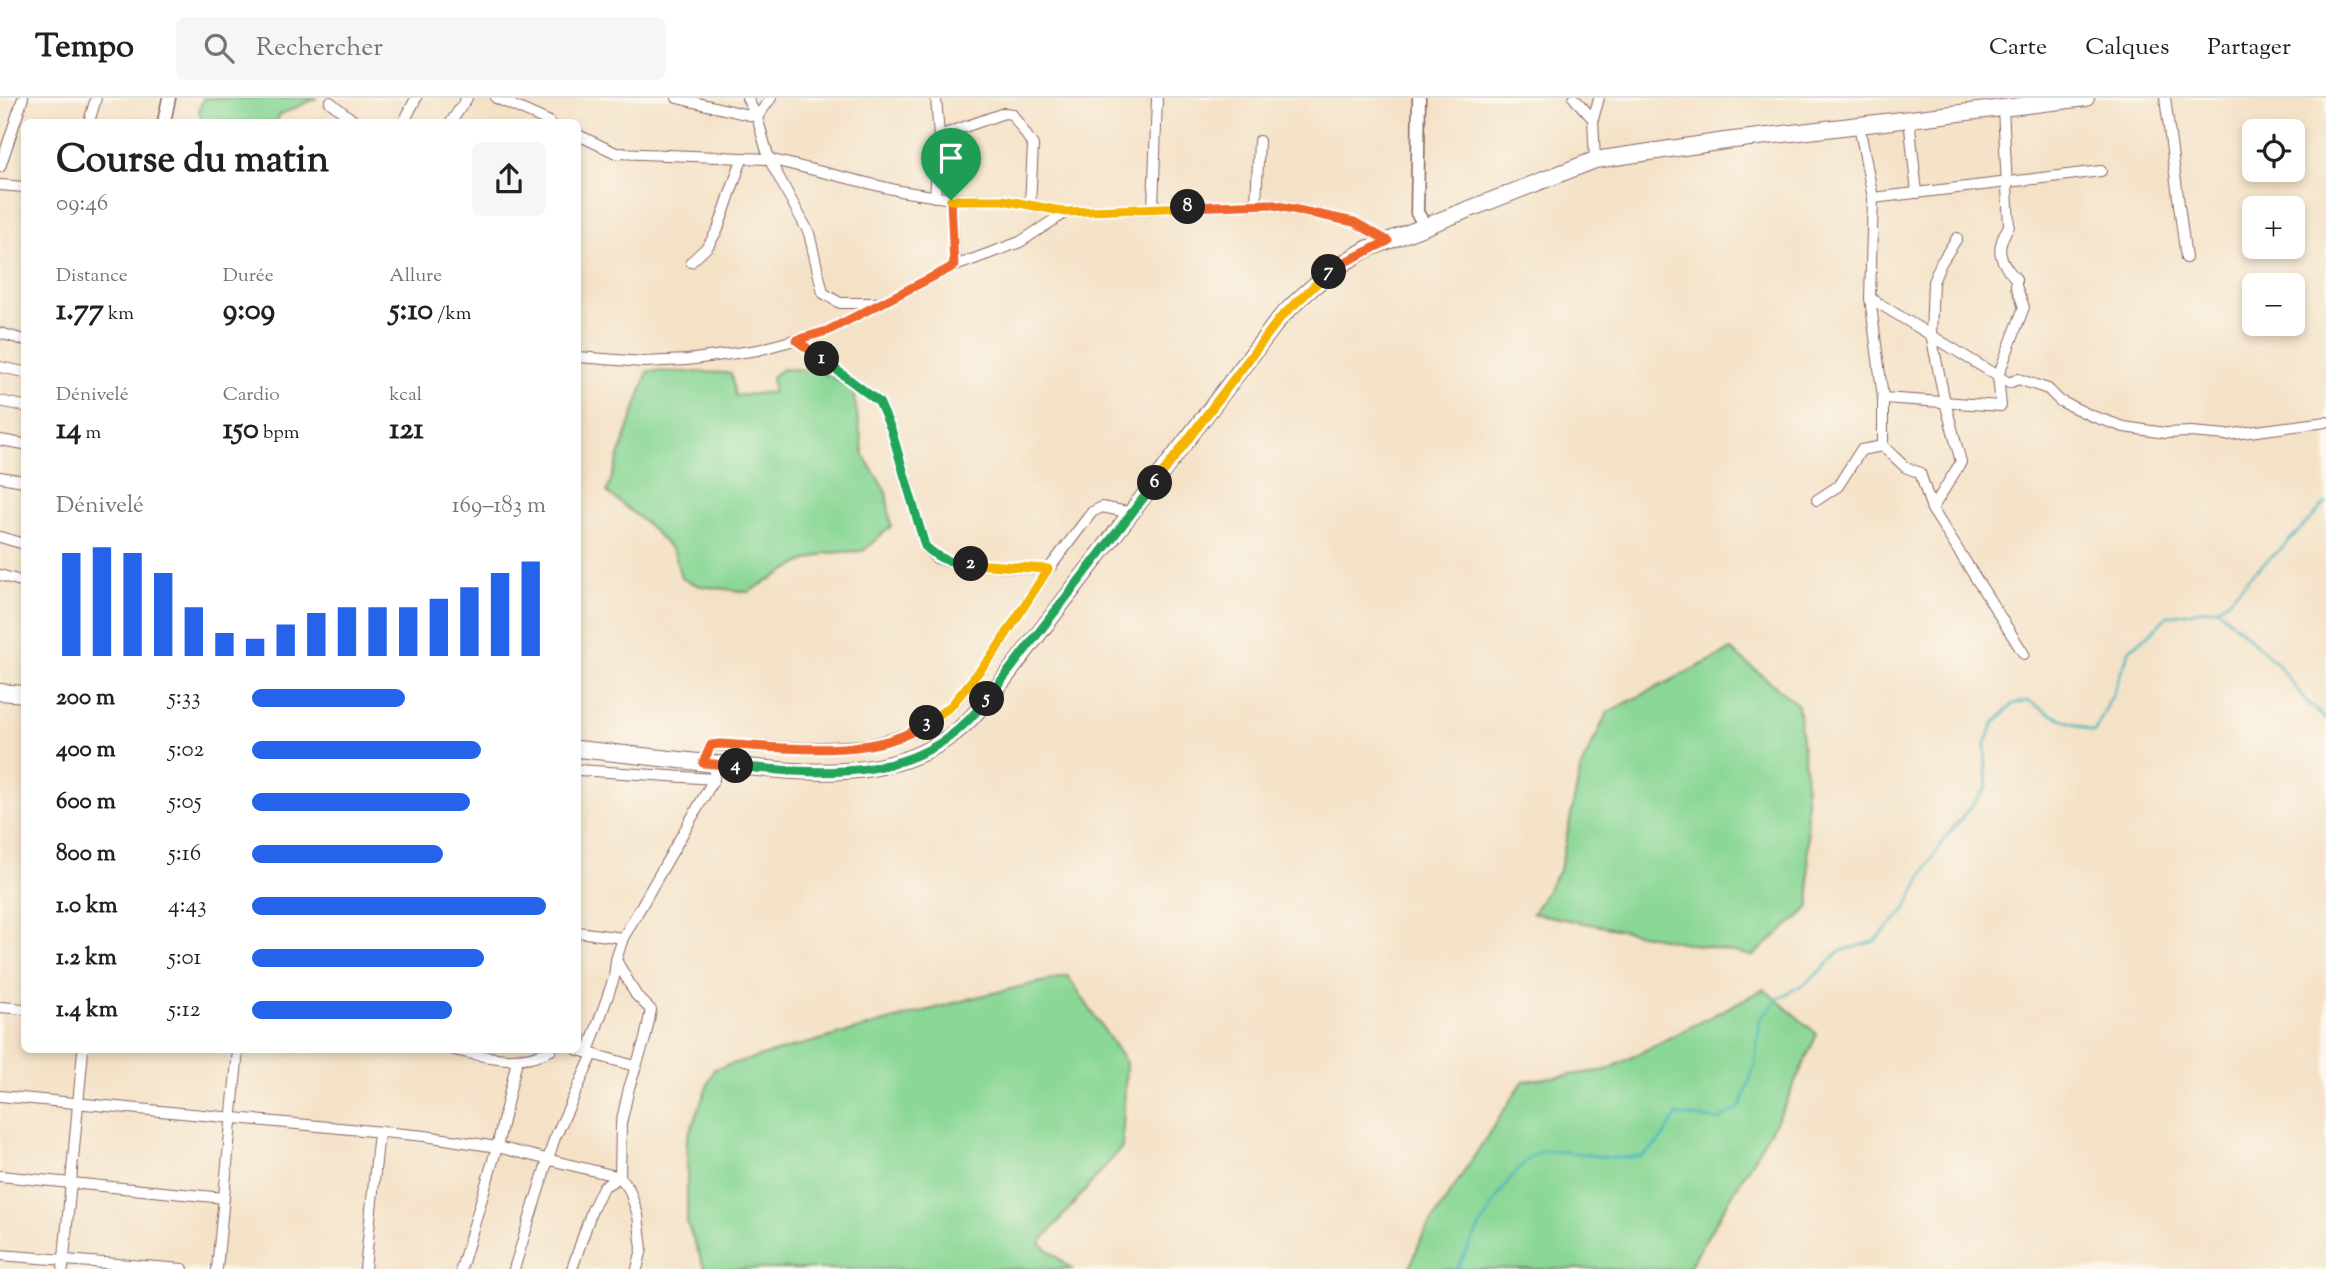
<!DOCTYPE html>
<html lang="fr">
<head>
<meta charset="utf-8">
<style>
  body { margin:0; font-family:"Sorts Mill Goudy",serif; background:#f6f6f6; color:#202124; height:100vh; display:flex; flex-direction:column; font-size:26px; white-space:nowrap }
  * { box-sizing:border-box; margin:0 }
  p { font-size:23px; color:#757577 }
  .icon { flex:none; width:38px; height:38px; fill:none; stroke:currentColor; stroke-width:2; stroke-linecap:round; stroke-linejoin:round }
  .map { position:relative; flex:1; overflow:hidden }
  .panel { position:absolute; left:21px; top:21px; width:560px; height:934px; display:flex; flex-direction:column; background:#fff; border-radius:10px; box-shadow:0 4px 10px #0003 }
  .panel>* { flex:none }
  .controls { position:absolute; left:2242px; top:21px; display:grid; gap:14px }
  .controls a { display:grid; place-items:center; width:63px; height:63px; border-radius:10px; background:#fff; box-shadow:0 4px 10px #0003; font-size:35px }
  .pin { position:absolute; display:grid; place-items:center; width:60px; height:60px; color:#fff; margin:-72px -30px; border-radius:50% 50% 50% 0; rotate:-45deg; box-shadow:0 0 7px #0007 }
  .pin .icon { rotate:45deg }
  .km { position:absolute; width:35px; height:35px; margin:-18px; border-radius:50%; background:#222; color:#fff; font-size:19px; line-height:35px; text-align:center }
  .round { display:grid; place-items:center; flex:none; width:74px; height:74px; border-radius:10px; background:#f6f6f6 }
  .head { display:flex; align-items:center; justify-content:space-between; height:119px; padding:0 35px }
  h1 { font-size:38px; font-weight:700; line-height:52px }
  .metrics { display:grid; grid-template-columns:repeat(3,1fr); gap:10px; height:119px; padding:7px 35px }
  .metrics div { display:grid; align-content:center }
  .metrics b { font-size:30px; font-weight:700 }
  .metrics small { font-size:19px; font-weight:400 }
  .metrics p { font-size:19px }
  .chart { height:196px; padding:14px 35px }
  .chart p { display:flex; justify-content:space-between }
  .chart svg { width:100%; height:126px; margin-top:7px; stroke:#2563eb; stroke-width:6 }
  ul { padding:0 35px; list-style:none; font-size:23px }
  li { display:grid; grid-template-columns:112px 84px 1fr; align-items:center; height:52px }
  li i { height:18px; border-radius:9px; background:#2563eb }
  header { display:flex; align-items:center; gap:42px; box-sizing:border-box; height:98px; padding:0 35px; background:#fff; border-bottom:2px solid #e0e0e0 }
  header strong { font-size:33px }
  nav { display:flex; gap:38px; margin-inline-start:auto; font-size:24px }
  .search { width:490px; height:63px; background:#f6f6f6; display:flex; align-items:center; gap:18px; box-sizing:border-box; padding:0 24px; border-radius:10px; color:#757577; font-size:26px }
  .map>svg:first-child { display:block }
  .green { fill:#8ad796; stroke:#6a7b60; stroke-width:2 }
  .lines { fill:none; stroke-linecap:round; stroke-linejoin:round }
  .stream { stroke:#45b4be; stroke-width:2.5 }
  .minor-casing { stroke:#866362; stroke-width:12 }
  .tertiary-casing { stroke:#866362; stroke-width:15 }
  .primary-casing { stroke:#866362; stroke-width:18 }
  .minor { stroke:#fff; stroke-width:10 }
  .tertiary { stroke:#fff; stroke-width:12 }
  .primary { stroke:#fff; stroke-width:16 }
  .split-1-casing { stroke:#fff; stroke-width:14 }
  .split-2-casing { stroke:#fff; stroke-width:14 }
  .split-3-casing { stroke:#fff; stroke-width:14 }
  .split-4-casing { stroke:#fff; stroke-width:14 }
  .split-5-casing { stroke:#fff; stroke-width:14 }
  .split-6-casing { stroke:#fff; stroke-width:14 }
  .split-7-casing { stroke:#fff; stroke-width:14 }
  .split-8-casing { stroke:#fff; stroke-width:14 }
  .split-9-casing { stroke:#fff; stroke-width:14 }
  .split-1 { stroke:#f0652b; stroke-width:9 }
  .split-2 { stroke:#22a559; stroke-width:9 }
  .split-3 { stroke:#f5b400; stroke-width:9 }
  .split-4 { stroke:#f0652b; stroke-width:9 }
  .split-5 { stroke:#22a559; stroke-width:9 }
  .split-6 { stroke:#22a559; stroke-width:9 }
  .split-7 { stroke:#f5b400; stroke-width:9 }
  .split-8 { stroke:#f0652b; stroke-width:9 }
  .split-9 { stroke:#f5b400; stroke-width:9 }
</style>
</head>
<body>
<header>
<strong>Tempo</strong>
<div class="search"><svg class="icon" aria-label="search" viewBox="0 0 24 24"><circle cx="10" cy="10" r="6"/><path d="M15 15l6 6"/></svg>Rechercher</div>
<nav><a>Carte</a><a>Calques</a><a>Partager</a></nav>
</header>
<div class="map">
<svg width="2326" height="1171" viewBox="0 0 2326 1171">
  <rect width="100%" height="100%" fill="#fbf7ec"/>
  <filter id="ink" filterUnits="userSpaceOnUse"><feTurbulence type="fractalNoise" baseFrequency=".0143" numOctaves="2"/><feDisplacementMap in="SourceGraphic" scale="14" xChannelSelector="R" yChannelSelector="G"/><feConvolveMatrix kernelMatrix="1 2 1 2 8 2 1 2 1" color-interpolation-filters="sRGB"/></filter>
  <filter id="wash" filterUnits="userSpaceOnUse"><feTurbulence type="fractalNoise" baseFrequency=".00686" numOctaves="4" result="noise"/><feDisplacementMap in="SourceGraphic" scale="28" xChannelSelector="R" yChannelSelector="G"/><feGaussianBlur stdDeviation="1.57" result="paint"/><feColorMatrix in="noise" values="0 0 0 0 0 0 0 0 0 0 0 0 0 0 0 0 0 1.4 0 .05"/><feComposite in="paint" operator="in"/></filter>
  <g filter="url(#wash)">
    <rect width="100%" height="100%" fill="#f4e2c7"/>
    <g class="green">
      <polygon points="203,0 317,0 279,17 277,24 202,24 199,12"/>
      <path d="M782,271C813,271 827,273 853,292L864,358L886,394L891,428L863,453L826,455L800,465L748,494L700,488L681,480L674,454L648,427L607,394L648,273L731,275L735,298L773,294L772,279Z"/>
      <polygon points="1731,552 1798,607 1805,669 1810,809 1753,858 1533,815 1560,771 1581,669 1608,614"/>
      <polygon points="1068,878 1126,965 1122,1049 1040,1145 1072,1171 705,1171 687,1125 687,1041 714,971 976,899"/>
      <polygon points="1764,891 1817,936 1783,1011 1688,1171 1409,1171 1422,1139 1523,983 1607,972"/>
    </g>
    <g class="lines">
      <g class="stream">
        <polyline points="2217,510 2278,567 2306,603 2326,622"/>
        <path d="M1456,1171C1473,1145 1514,1054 1546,1053C1566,1052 1585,1057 1605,1059C1617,1061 1630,1059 1643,1058L1661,1042L1677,1017L1719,1022L1741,1008L1755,966L1760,921L1779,900L1807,884L1825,869L1838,854L1875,843L1905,812L1928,767L1945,740L1987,689L1985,648L1994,625L2013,606L2029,603L2050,616L2094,634L2112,598L2130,551L2150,536L2167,518L2217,510L2230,501L2253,475L2282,450L2326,405"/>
      </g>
    </g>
  </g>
  <g filter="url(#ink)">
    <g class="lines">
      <g class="minor-casing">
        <g id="minor">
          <polyline points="496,0 550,24"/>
          <polyline points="677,0 757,19 771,0"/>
          <polyline points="747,0 757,19 769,61 809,135 823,195 840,205 879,205"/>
          <polyline points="1574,0 1593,21"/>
          <polyline points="2165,0 2186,160"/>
          <polyline points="330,4 355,24"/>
          <polyline points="1909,21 1917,95"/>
          <polyline points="89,24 96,0"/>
          <polyline points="404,24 416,0"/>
          <polyline points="451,24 467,0"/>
          <polyline points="1859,27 1873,100 1870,200 1883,300 1883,348 1905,369 1920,375 1932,411 2024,556"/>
          <polyline points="578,37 616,55 769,61 900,93 951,101 1003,102 1066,114 1269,106 1354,124 1388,143"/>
          <polyline points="939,38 1004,15 1012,16 1033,47 1030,107"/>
          <polyline points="1595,62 1593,21 1599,0"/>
          <polyline points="0,69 23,0"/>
          <polyline points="0,87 24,89"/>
          <polyline points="935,99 939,38 936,0"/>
          <polyline points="1873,100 2101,73"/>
          <polyline points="951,101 955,168"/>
          <polyline points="1256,105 1259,43"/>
          <polyline points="1153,110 1157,0"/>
          <polyline points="691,164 708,148 718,131 742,61"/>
          <polyline points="1870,200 2009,285 2018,281 2048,291 2060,303 2092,318 2124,329 2165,335 2191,334 2226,337 2326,324"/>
          <polyline points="0,235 24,242"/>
          <polyline points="796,242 879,304 891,331 925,448 936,460 954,465 1048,472"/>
          <polyline points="578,259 643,264 687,262 758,252 827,233 955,168 1020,144 1066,114"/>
          <polyline points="0,269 24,274"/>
          <path d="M1883,300L2001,308L1998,278L2024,209L2016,188V181C1998,162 1995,150 2009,128L2003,10"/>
          <polyline points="0,303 24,308"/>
          <polyline points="0,342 24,346"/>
          <polyline points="0,379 24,383"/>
          <polyline points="1817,402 1838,388 1861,352 1883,348"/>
          <polyline points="1932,411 1961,364 1945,304 1931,237 1933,184 1941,165 1957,140"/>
          <polyline points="0,439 24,446"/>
          <polyline points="0,477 24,484"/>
          <polyline points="703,665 711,647 808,650 868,647 914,634 952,608 994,555 1048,472 1092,414 1102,409 1132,415"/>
          <polyline points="578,672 714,681"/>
          <polyline points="578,834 623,840"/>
          <polyline points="616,862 636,897 651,912 645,941 629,990 621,1026 620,1079 629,1091 638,1117 642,1151 637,1171"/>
          <polyline points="0,909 24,911"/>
          <path d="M455,952C489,959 518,968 551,952"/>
          <polyline points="578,952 635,968"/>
          <polyline points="588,954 614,880 616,862 623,840 714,681 715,666"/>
          <polyline points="0,998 425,1038 497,1049 620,1079"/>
          <polyline points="0,1078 224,1100"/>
          <polyline points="0,1157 183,1171"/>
          <polyline points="63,1171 83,952"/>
          <polyline points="217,1171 238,952"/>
          <polyline points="365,1171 379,1034"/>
          <polyline points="461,1171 497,1049 517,962"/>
          <polyline points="514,1171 554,1042 593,956"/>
          <polyline points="572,1171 592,1112 603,1089 620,1079"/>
        </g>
      </g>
      <g class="tertiary-casing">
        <g id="tertiary">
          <polyline points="1419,0 1417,115 1426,128"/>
          <polyline points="164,24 169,0"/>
        </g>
      </g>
      <g class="primary-casing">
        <g id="primary">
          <polyline points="0,594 24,596"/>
          <path d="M578,651C627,656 677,662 726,667C800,674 885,686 949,639C971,624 987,601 1004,581L1280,220C1307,192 1334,169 1367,151L1595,62L1725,43L2086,0"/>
        </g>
      </g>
      <use href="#minor" class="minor"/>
      <use href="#tertiary" class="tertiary"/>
      <use href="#primary" class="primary"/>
    </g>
  </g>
  <g class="lines" filter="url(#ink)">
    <g class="split-1-casing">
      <polyline id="split-1" points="822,261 796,242 827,233 954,168 951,102"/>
    </g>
    <g class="split-2-casing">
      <path id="split-2" d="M822,261L879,304L891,331L925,448C939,462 952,465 971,466"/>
    </g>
    <g class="split-3-casing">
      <polyline id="split-3" points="927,625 951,608 994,555 1048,471 971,466"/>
    </g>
    <g class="split-4-casing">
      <path id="split-4" d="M736,668L703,665L711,647L720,646C782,649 873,663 927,625"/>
    </g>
    <g class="split-5-casing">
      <path id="split-5" d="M736,668C807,675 888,684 949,639C964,628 976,615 987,601"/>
    </g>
    <g class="split-6-casing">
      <polyline id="split-6" points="987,601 1155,385"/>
    </g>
    <g class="split-7-casing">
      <polyline id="split-7" points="1155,385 1280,220 1329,174"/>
    </g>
    <g class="split-8-casing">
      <polyline id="split-8" points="1188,109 1269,106 1354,124 1388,143 1345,164 1329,174"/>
    </g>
    <g class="split-9-casing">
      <polyline id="split-9" points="951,102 1003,102 1066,114 1188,109"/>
    </g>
    <use href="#split-1" class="split-1"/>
    <use href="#split-2" class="split-2"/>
    <use href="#split-3" class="split-3"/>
    <use href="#split-4" class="split-4"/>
    <use href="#split-5" class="split-5"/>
    <use href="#split-6" class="split-6"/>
    <use href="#split-7" class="split-7"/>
    <use href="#split-8" class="split-8"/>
    <use href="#split-9" class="split-9"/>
  </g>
</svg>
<div class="controls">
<a><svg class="icon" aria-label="locate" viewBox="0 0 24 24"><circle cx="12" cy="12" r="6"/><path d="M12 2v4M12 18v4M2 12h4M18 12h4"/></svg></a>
<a>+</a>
<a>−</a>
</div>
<div class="pin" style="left:951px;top:102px;background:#1e9e55"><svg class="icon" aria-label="arrive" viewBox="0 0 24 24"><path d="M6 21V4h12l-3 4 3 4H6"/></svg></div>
<b class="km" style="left:822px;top:261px">1</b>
<b class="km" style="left:971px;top:466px">2</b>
<b class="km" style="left:927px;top:625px">3</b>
<b class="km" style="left:736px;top:668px">4</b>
<b class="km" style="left:987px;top:601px">5</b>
<b class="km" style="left:1155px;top:385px">6</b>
<b class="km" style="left:1329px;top:174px">7</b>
<b class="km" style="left:1188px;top:109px">8</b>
<section class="panel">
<div class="head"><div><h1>Course du matin</h1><p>09:46</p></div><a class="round"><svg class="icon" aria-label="share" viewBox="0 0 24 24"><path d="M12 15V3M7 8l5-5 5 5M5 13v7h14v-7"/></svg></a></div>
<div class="metrics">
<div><p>Distance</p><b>1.77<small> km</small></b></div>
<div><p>Durée</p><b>9:09</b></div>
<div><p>Allure</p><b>5:10<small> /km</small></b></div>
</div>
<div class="metrics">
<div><p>Dénivelé</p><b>14<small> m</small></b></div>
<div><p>Cardio</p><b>150<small> bpm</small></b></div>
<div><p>kcal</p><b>121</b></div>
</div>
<div class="chart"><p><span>Dénivelé</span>169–183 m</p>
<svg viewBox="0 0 160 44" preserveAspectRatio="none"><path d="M5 44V8M15 44V6M25 44V8M35 44V15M45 44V27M55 44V36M65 44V38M75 44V33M85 44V29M95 44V27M105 44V27M115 44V27M125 44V24M135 44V20M145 44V15M155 44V11"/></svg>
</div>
<ul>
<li><b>200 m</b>5:33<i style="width:52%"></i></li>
<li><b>400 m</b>5:02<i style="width:78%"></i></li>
<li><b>600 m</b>5:05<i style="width:74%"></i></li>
<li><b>800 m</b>5:16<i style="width:65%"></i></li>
<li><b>1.0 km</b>4:43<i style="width:100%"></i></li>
<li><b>1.2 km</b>5:01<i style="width:79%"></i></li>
<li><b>1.4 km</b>5:12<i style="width:68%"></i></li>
</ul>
</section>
</div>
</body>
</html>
